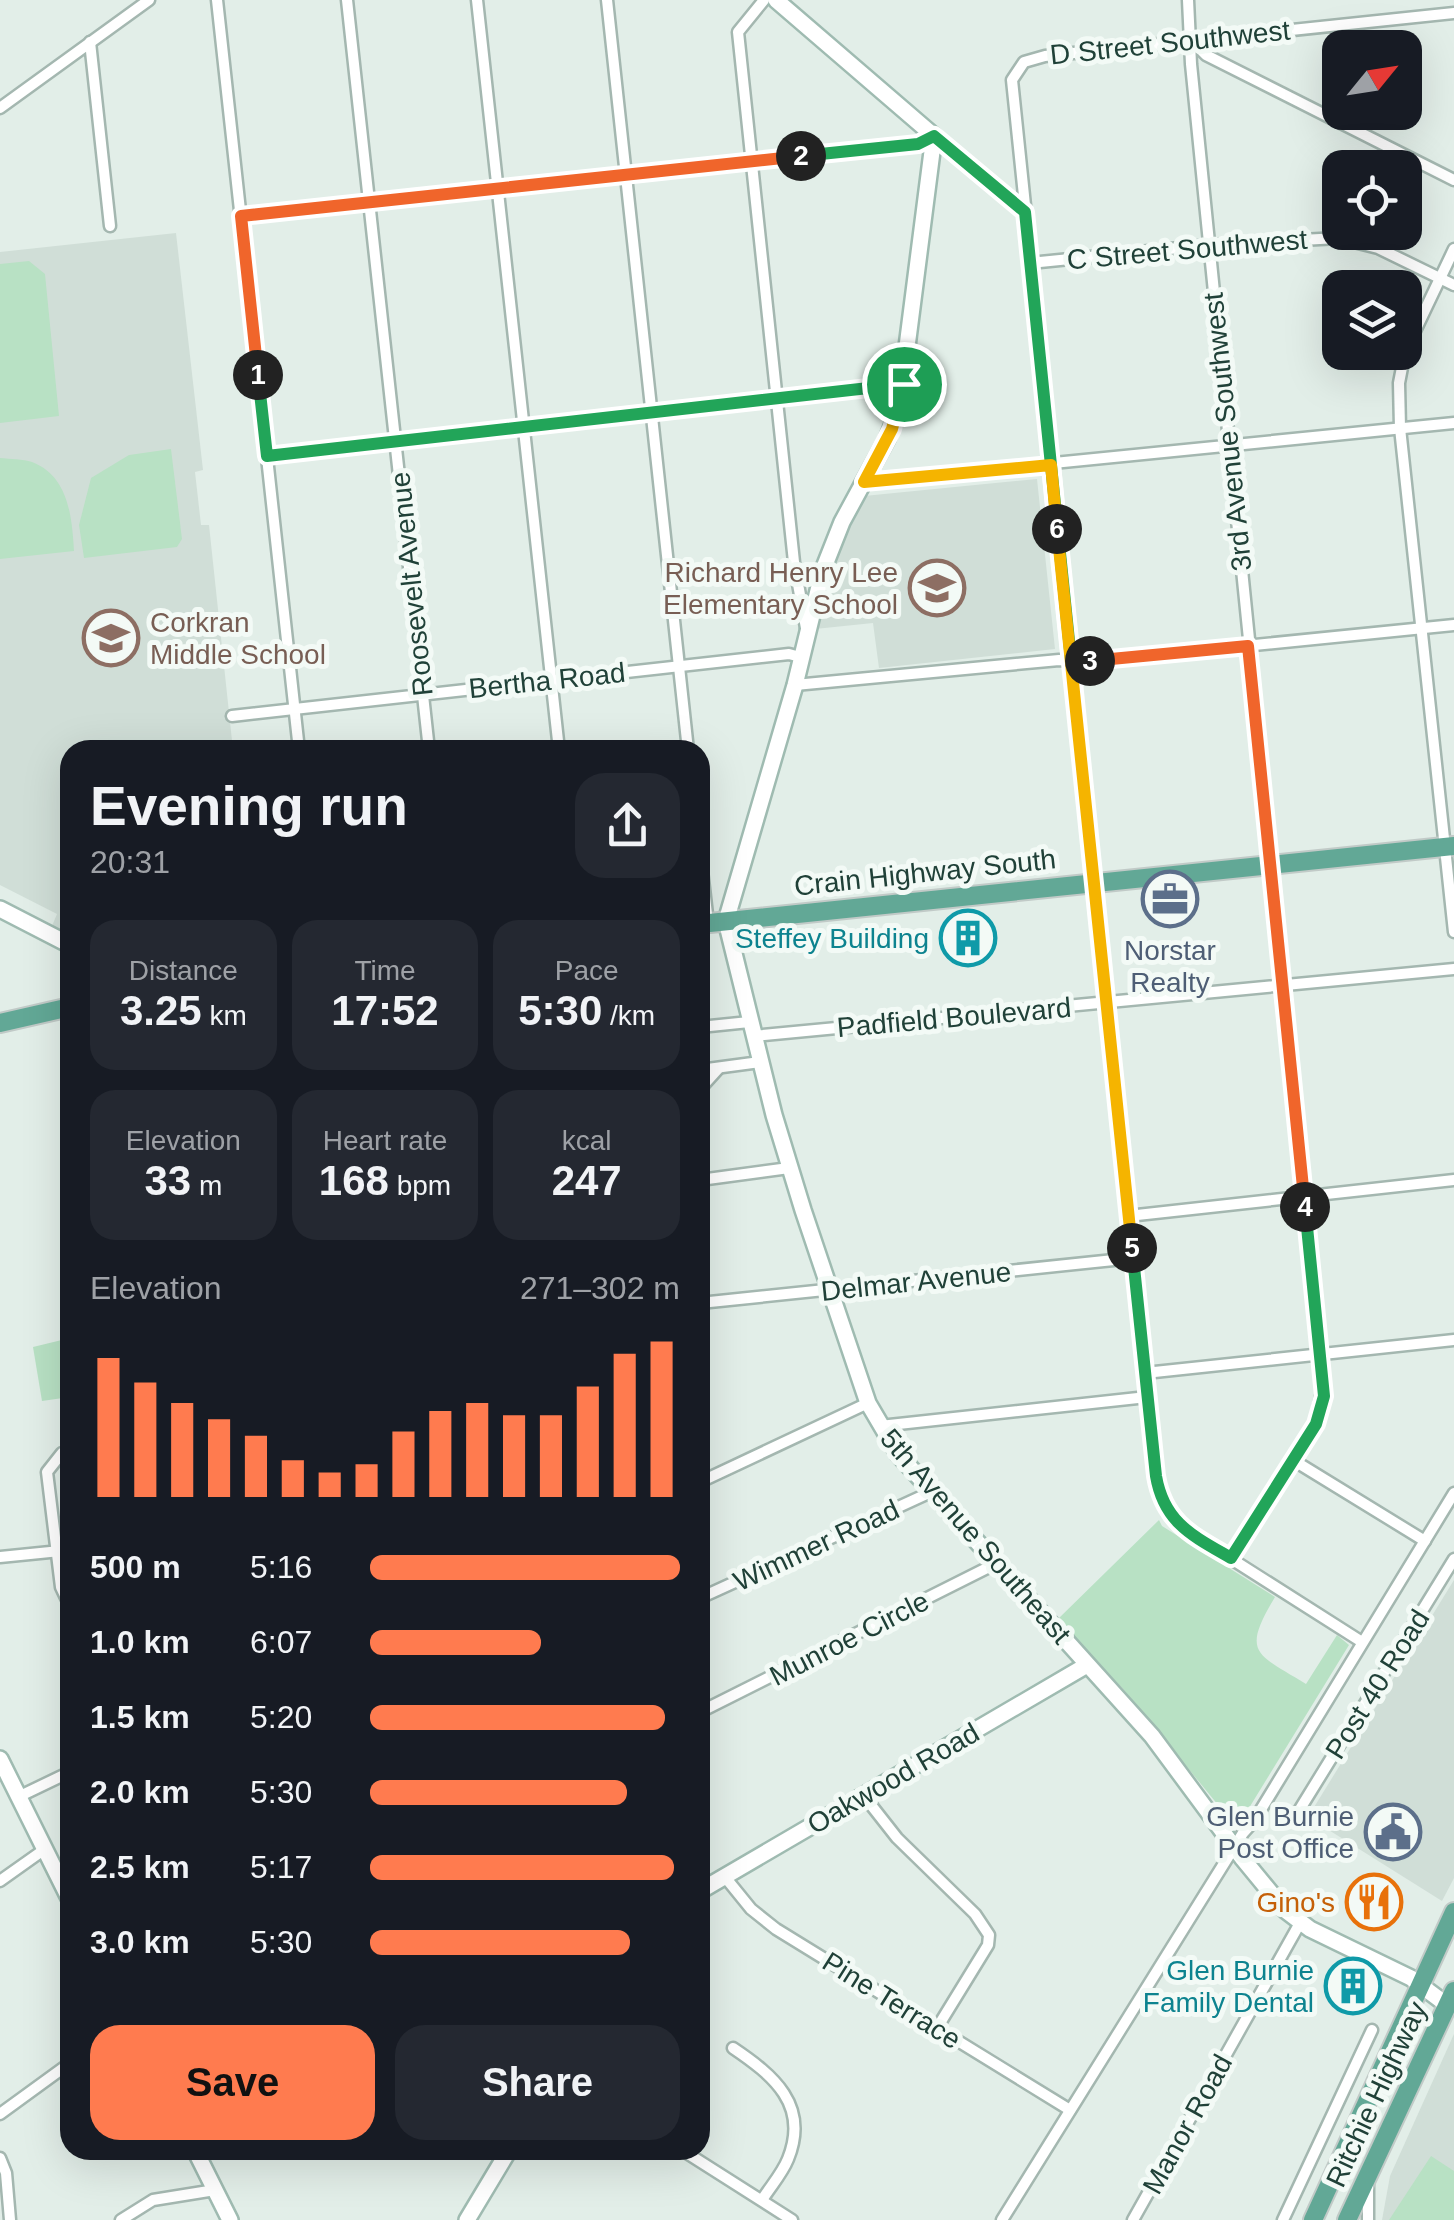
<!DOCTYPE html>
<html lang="en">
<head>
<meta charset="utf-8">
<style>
  body { margin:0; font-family:Helvetica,sans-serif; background:#242831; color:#f1f3f6; height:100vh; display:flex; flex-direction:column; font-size:38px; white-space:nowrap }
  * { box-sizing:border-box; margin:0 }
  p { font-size:32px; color:#9ea1a6 }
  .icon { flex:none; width:55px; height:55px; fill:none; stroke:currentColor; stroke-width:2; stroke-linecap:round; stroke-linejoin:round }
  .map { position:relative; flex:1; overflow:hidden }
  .details { position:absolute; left:60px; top:740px; width:650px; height:1420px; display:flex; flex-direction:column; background:#171b24; border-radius:30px; box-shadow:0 10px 40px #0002 }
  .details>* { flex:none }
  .needle { width:65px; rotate:60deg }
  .tools { position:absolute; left:1322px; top:30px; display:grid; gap:20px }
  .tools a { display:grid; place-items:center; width:100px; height:100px; border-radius:20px; background:#171b24; box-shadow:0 10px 40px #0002; font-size:50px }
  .pin { position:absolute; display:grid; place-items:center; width:85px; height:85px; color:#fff; margin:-42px; border:5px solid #fff; border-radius:50%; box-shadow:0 2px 10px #0007 }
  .km { position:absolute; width:50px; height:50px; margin:-25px; border-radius:50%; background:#222; color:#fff; font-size:28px; line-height:50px; text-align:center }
  .round { display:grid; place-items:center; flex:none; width:105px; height:105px; border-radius:30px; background:#242831 }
  .head { display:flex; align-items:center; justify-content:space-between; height:170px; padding:0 30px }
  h1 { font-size:55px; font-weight:600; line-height:75px }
  .stats { display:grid; grid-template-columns:repeat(3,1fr); gap:15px; height:170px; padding:10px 30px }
  .stats div { display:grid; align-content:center; border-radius:25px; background:#242831; text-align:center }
  .stats b { font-size:42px; font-weight:600 }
  .stats small { font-size:28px; font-weight:400 }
  .stats p { font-size:28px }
  .chart { height:280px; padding:20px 30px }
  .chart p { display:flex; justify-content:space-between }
  .chart svg { width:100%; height:180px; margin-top:10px; stroke:#ff7b4f; stroke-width:6 }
  .primary-button { display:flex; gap:20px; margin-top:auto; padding:20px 30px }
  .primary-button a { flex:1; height:115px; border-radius:30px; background:#ff7b4f; color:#111; font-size:40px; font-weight:600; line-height:115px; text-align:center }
  .primary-button a+a { background:#242831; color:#f1f3f6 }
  ul { padding:0 30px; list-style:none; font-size:32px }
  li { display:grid; grid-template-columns:160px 120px 1fr; align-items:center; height:75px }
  li i { height:25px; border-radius:12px; background:#ff7b4f }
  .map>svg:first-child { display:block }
  .built { fill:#d0ded7 }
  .green { fill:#b8e1c4 }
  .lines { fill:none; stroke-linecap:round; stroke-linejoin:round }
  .street-casing { stroke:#a4b7b0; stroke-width:15 }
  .secondary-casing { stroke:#9fbbb1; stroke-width:20 }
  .primary-casing { stroke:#c1cac7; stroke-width:22 }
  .street { stroke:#fff; stroke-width:10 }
  .secondary { stroke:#fff; stroke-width:15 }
  .primary { stroke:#62a896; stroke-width:18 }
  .split-1-casing { stroke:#fff; stroke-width:20 }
  .split-2-casing { stroke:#fff; stroke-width:20 }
  .split-3-casing { stroke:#fff; stroke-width:20 }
  .split-4-casing { stroke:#fff; stroke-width:20 }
  .split-5-casing { stroke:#fff; stroke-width:20 }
  .split-6-casing { stroke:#fff; stroke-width:20 }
  .split-7-casing { stroke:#fff; stroke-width:20 }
  .split-1 { stroke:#22a559; stroke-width:12 }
  .split-2 { stroke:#f0652b; stroke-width:12 }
  .split-3 { stroke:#22a559; stroke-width:12 }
  .split-4 { stroke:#f0652b; stroke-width:12 }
  .split-5 { stroke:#22a559; stroke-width:12 }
  .split-6 { stroke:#f5b400; stroke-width:12 }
  .split-7 { stroke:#f5b400; stroke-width:12 }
  .labels { text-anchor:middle; stroke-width:10; stroke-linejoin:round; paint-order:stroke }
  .street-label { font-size:28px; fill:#204138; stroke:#f3faf6 }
  .education-label { font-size:28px; fill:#785e54; stroke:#f3faf6; text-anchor:end }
  .culture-label { font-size:28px; fill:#0d838f; stroke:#f3faf6; text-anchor:end }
  .service-label { font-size:28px; fill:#4e5e75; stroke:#f3faf6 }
  .food-label { font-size:28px; fill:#c56008; stroke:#f3faf6; text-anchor:end }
</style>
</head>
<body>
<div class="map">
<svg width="1454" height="2220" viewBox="0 0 1454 2220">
  <rect width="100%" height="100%" fill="#e2eee8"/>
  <g class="built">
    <polygon points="176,233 203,470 195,472 201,525 209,525 233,750 70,750 70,935 52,926 57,914 0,885 0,252"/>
    <polygon points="1037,479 1055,649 879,668 873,623 815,629 835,553 864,496"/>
    <polygon points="1454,1580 1454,1878 1442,1901 1308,1817"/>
    <polygon points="1454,2034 1454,2220 1382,2220 1390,2176"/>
  </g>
  <g class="green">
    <polygon points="29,261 45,274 59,416 0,423 0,264"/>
    <polygon points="171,449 182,539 177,547 84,558 79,525 91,478 129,455"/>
    <path d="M0,458C10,459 23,459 32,462C69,476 72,518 74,551L0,559Z"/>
    <polygon points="70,1338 70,1397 42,1401 33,1347"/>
    <path d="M1159,1520L1162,1526L1275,1597C1241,1654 1256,1653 1306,1684L1337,1635L1349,1645L1249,1808L1242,1814L1223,1811L1123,1689L1057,1620Z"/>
    <polygon points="1431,2156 1454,2171 1454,2220 1389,2220"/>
  </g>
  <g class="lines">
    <g class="street-casing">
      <g id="street">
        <polyline points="217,0 299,750"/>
        <polyline points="347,0 429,750"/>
        <polyline points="477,0 559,750"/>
        <polyline points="607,0 688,750"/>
        <polyline points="764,0 738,32 794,562 806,628"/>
        <polyline points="1188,0 1191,64 1324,1383 1315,1424 1231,1558"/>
        <polyline points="90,42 110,226"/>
        <polyline points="1193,42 1206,55 1454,180"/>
        <polyline points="0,108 149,0"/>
        <polyline points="241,216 918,144 934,136 1025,211"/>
        <polyline points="1030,263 1209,245 1338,238 1378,248 1454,285"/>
        <polyline points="1405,352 1399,383 1400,428 1454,932"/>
        <polyline points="1405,352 1454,249"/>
        <polyline points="267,456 904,384"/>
        <polyline points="863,482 1454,423"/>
        <polyline points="795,685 1059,660 1084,662 1454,625"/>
        <polyline points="232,716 789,654 800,657"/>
        <polyline points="700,853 708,923"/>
        <polyline points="700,1027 749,1022"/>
        <polyline points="753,1036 1454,969"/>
        <polyline points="700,1070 760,1062"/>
        <polyline points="700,1089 719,1068"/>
        <polyline points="700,1180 789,1168"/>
        <polyline points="1128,1216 1454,1180"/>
        <polyline points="700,1303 1133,1258"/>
        <polyline points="1145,1373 1454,1340"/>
        <polyline points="880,1426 1147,1397"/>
        <polyline points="70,1452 62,1453 47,1472 61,1587 70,1606"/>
        <polyline points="1293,1460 1425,1541"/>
        <polyline points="700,1482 868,1403"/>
        <polyline points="0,1557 70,1550"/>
        <polyline points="700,1598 931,1492"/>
        <polyline points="1362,1642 1189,1532 1167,1512 1158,1486 1012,80 1024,62 1045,56 1454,13"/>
        <polyline points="700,1712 997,1563"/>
        <polyline points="864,1796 897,1838 975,1914 989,1935 988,1945 937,2028"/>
        <polyline points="18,1797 70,1772"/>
        <polyline points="1300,1809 1454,1559"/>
        <polyline points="725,1877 751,1909 776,1929 1070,2110"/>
        <polyline points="0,1881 45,1849"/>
        <path d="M733,2048C773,2075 810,2105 788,2159C782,2174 770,2187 762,2200"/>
        <polyline points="0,2114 70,2063"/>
        <polyline points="682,2150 792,2220"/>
        <polyline points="0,2158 6,2173 10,2220"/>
        <polyline points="121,2220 153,2200 215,2190"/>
        <polyline points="1002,2220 1243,1833 1254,1821 1454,1493"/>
        <polyline points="1133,2220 1300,1923"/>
        <polyline points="1283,2220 1372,2030"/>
        <polyline points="1368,2220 1368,2181"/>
      </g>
    </g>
    <g class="secondary-casing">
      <g id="secondary">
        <polyline points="776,0 934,136 899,409 887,439 842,522 823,570 795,685 726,921 774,1115 803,1210 868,1403 898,1454 1152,1736 1243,1859 1285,1910 1310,1929 1411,1978 1447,2005"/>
        <polyline points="0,909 70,945"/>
        <polyline points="0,1759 70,1900"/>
        <polyline points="700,1891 1087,1665"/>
        <polyline points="195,2150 230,2220"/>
        <polyline points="467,2220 509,2150"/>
      </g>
    </g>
    <g class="primary-casing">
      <g id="primary">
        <polyline points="700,924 1454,846"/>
        <polyline points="0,1023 70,1007"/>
        <polyline points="1313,2220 1454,1912"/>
        <polyline points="1347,2220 1454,1991"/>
      </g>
    </g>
    <use href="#street" class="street"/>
    <use href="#secondary" class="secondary"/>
    <use href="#primary" class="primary"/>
  </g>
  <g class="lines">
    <g class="split-1-casing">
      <polyline id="split-1" points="258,375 267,456 904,384"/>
    </g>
    <g class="split-2-casing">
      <polyline id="split-2" points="258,375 241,216 801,156"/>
    </g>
    <g class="split-3-casing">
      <polyline id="split-3" points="801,156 918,144 934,136 1025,212 1071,660 1090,661"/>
    </g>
    <g class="split-4-casing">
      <polyline id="split-4" points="1090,661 1248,646 1305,1207"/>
    </g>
    <g class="split-5-casing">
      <path id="split-5" d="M1132,1248L1156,1476C1164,1523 1193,1536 1231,1558L1316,1424L1324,1396L1305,1207"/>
    </g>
    <g class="split-6-casing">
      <polyline id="split-6" points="1057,529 1132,1248"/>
    </g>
    <g class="split-7-casing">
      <polyline id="split-7" points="904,384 892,429 864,482 1051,465 1057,529"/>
    </g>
    <use href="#split-1" class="split-1"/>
    <use href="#split-2" class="split-2"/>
    <use href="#split-3" class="split-3"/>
    <use href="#split-4" class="split-4"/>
    <use href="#split-5" class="split-5"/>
    <use href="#split-6" class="split-6"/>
    <use href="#split-7" class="split-7"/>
  </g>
  <defs>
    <g id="school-ring" transform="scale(2.875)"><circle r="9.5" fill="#f3faf6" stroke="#8d6e63" stroke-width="1.5"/><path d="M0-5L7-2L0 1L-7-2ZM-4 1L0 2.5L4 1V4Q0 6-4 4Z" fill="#8d6e63"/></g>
    <g id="office-ring" transform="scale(2.875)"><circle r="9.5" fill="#f3faf6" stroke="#5c6f8a" stroke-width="1.5"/><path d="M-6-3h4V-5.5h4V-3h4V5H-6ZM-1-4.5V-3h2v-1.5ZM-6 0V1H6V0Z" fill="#5c6f8a"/></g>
    <g id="building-ring" transform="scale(2.875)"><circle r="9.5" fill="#f3faf6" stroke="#0f9aa8" stroke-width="1.5"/><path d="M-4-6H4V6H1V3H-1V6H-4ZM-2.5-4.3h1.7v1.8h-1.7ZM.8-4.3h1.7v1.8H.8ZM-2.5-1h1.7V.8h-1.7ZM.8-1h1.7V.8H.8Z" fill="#0f9aa8"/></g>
    <g id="civic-ring" transform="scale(2.875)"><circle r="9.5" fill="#f3faf6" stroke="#5c6f8a" stroke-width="1.5"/><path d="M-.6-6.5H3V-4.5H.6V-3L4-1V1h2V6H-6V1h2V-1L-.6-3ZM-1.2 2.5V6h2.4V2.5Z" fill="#5c6f8a"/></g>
    <g id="restaurant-ring" transform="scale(2.875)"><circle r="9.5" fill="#f3faf6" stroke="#e8710a" stroke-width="1.5"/><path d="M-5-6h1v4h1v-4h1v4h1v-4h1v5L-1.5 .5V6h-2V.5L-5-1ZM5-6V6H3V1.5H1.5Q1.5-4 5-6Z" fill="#e8710a"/></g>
  </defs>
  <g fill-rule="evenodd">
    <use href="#school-ring" x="937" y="588"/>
    <use href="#school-ring" x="111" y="638"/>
    <use href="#office-ring" x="1170" y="899"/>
    <use href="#building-ring" x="968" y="938"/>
    <use href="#civic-ring" x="1393" y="1832"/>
    <use href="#restaurant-ring" x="1374" y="1902"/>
    <use href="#building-ring" x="1353" y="1986"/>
  </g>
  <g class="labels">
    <g class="street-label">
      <text transform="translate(1170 42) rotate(-6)" y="10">D Street Southwest</text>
      <text transform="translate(1187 249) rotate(-5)" y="10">C Street Southwest</text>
      <text transform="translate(1227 432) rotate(-96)" y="10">3rd Avenue Southwest</text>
      <text transform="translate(411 584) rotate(-96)" y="10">Roosevelt Avenue</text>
      <text transform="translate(547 680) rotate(-6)" y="10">Bertha Road</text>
      <text transform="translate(925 872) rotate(-6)" y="10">Crain Highway South</text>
      <text transform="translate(954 1017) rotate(-5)" y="10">Padfield Boulevard</text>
      <text transform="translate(916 1281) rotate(-6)" y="10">Delmar Avenue</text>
      <text transform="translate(976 1536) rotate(49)" y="10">5th Avenue Southeast</text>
      <text transform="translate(816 1545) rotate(-25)" y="10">Wimmer Road</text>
      <text transform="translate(849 1638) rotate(-27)" y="10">Munroe Circle</text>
      <text transform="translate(1377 1684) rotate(-58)" y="10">Post 40 Road</text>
      <text transform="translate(893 1778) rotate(-30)" y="10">Oakwood Road</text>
      <text transform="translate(892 2000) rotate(32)" y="10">Pine Terrace</text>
      <text transform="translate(1376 2094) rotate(-65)" y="10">Ritchie Highway</text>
      <text transform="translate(1187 2124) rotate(-61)" y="10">Manor Road</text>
    </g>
    <g class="education-label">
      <text x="898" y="582">Richard Henry Lee<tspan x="898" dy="32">Elementary School</tspan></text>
      <text x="150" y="632" text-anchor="start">Corkran<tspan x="150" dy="32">Middle School</tspan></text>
    </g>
    <g class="culture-label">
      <text x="929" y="948">Steffey Building</text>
      <text x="1314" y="1980">Glen Burnie<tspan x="1314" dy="32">Family Dental</tspan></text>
    </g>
    <g class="service-label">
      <text x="1170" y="960">Norstar<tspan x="1170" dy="32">Realty</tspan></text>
      <text x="1354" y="1826" text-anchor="end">Glen Burnie<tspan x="1354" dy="32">Post Office</tspan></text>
    </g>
    <g class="food-label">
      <text x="1335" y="1912">Gino's</text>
    </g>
  </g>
</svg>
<div class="tools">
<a><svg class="needle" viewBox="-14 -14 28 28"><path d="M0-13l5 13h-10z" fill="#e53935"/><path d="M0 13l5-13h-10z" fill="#9ea1a6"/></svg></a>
<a><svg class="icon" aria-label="locate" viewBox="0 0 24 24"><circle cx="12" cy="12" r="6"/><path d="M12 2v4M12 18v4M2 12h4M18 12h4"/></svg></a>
<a><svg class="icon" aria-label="layers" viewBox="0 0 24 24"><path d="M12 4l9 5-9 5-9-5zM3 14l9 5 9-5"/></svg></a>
</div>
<div class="pin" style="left:904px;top:384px;background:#1e9e55"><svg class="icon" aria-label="arrive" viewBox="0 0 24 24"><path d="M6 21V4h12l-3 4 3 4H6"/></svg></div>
<b class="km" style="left:258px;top:375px">1</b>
<b class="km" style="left:801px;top:156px">2</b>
<b class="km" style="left:1090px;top:661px">3</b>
<b class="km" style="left:1305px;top:1207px">4</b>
<b class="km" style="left:1132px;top:1248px">5</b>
<b class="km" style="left:1057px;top:529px">6</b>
<section class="details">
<div class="head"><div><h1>Evening run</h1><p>20:31</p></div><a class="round"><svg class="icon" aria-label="share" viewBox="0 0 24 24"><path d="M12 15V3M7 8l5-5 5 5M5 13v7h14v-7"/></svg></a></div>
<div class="stats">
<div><p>Distance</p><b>3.25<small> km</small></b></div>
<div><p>Time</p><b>17:52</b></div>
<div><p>Pace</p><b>5:30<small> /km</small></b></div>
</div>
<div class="stats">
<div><p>Elevation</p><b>33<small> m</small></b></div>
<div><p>Heart rate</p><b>168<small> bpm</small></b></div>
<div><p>kcal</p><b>247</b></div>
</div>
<div class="chart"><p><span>Elevation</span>271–302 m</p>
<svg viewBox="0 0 160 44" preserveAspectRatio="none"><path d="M5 44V10M15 44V16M25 44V21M35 44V25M45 44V29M55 44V35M65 44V38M75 44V36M85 44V28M95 44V23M105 44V21M115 44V24M125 44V24M135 44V17M145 44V9M155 44V6"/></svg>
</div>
<ul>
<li><b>500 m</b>5:16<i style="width:100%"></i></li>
<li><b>1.0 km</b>6:07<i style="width:55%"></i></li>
<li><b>1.5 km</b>5:20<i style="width:95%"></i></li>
<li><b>2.0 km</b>5:30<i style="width:83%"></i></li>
<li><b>2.5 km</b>5:17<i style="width:98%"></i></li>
<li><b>3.0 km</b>5:30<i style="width:84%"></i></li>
</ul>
<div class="primary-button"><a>Save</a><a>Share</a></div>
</section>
</div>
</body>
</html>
